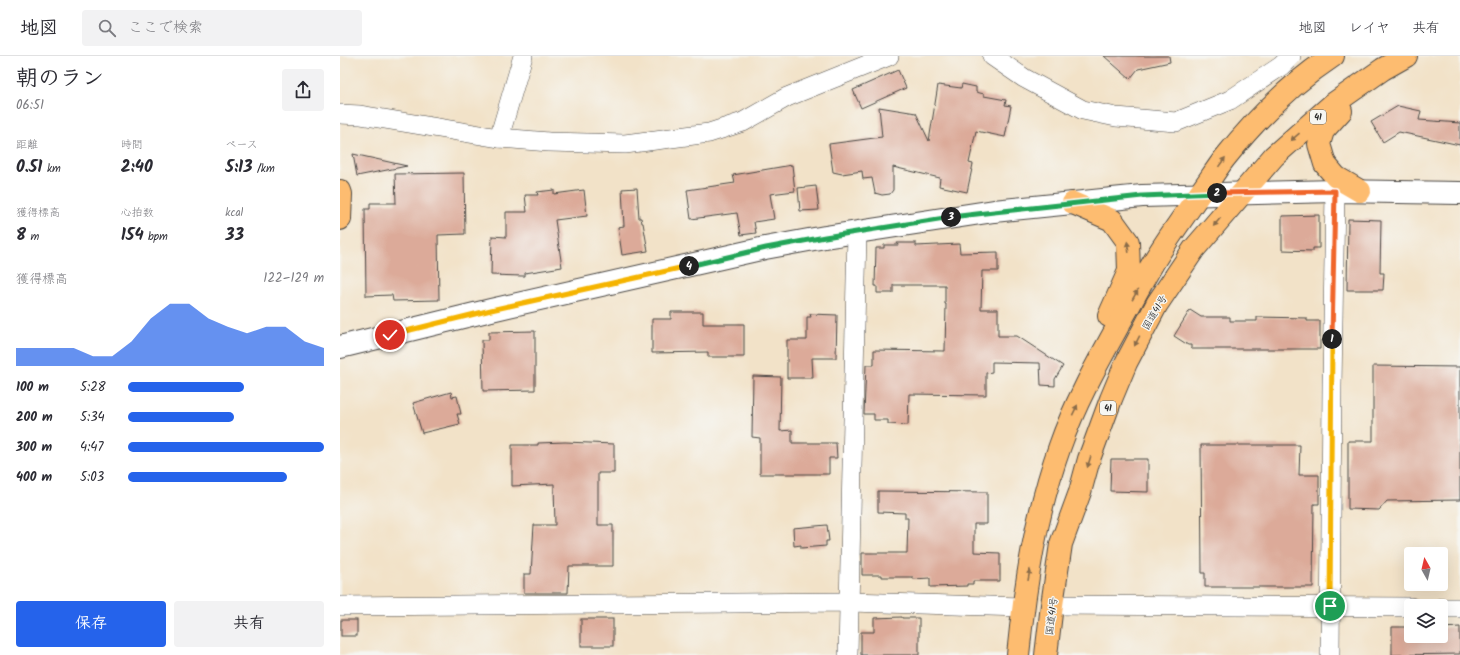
<!DOCTYPE html>
<html lang="ja">
<head>
<meta charset="utf-8">
<style>
  body { margin:0; font-family:Kalam,"Klee One",sans-serif; background:#f2f2f3; color:#2b2b33; height:100vh; display:flex; flex-direction:column; font-size:15px; white-space:nowrap }
  * { box-sizing:border-box; margin:0 }
  p { font-size:13px; color:#7c7c81 }
  .icon { flex:none; width:22px; height:22px; fill:none; stroke:currentColor; stroke-width:2; stroke-linecap:round; stroke-linejoin:round }
  .map { position:relative; flex:1; overflow:hidden }
  .side { display:flex; flex-direction:column; background:#fff; width:340px }
  .side>* { flex:none }
  .needle { width:26px; rotate:352deg }
  .buttons { position:absolute; left:1064px; top:491px; display:grid; gap:8px }
  .buttons a { display:grid; place-items:center; width:44px; height:44px; border-radius:4px; background:#fff; box-shadow:0 4px 16px #0002; font-size:20px }
  .pin { position:absolute; display:grid; place-items:center; width:34px; height:34px; color:#fff; margin:-17px; border:2px solid #fff; border-radius:50%; box-shadow:0 1px 4px #0007 }
  .km { position:absolute; width:20px; height:20px; margin:-10px; border-radius:50%; background:#222; color:#fff; font-size:11px; line-height:20px; text-align:center }
  .round { display:grid; place-items:center; flex:none; width:42px; height:42px; border-radius:4px; background:#f2f2f3 }
  .head { display:flex; align-items:center; justify-content:space-between; height:68px; padding:0 16px }
  h1 { font-size:22px; font-weight:700; line-height:30px }
  .stats { display:grid; grid-template-columns:repeat(3,1fr); gap:6px; height:68px; padding:4px 16px }
  .stats div { display:grid; align-content:center }
  .stats b { font-size:17px; font-weight:700 }
  .stats small { font-size:11px; font-weight:400 }
  .stats p { font-size:11px }
  .chart { height:112px; padding:8px 16px }
  .chart p { display:flex; justify-content:space-between }
  .chart svg { width:100%; height:72px; margin-top:4px; fill:#2563eb; opacity:.7 }
  .primary-button { display:flex; gap:8px; margin-top:auto; padding:8px 16px }
  .primary-button a { flex:1; height:46px; border-radius:4px; background:#2563eb; color:#fff; font-size:16px; font-weight:700; line-height:46px; text-align:center }
  .primary-button a+a { background:#f2f2f3; color:#2b2b33 }
  ul { padding:0 16px; list-style:none; font-size:13px }
  li { display:grid; grid-template-columns:64px 48px 1fr; align-items:center; height:30px }
  li i { height:10px; border-radius:5px; background:#2563eb }
  header { display:flex; align-items:center; gap:24px; box-sizing:border-box; height:56px; padding:0 20px; background:#fff; border-bottom:1px solid #e1e1e2 }
  header strong { font-size:19px }
  nav { display:flex; gap:22px; margin-inline-start:auto; font-size:14px }
  .search { width:280px; height:36px; background:#f2f2f3; display:flex; align-items:center; gap:10px; box-sizing:border-box; padding:0 14px; border-radius:4px; color:#7c7c81; font-size:15px }
  main { display:flex; flex:1; min-height:0 }
  .map>svg:first-child { display:block }
  .building { fill:#dcaa99 }
  .lines { fill:none; stroke-linecap:round; stroke-linejoin:round }
  .minor-casing { stroke:#494643; stroke-width:20 }
  .tertiary-casing { stroke:#494643; stroke-width:24 }
  .primary-casing { stroke:#494643; stroke-width:24 }
  .trunk-casing { stroke:#494643; stroke-width:24 }
  .minor { stroke:#fff; stroke-width:19 }
  .tertiary { stroke:#fff; stroke-width:22 }
  .primary { stroke:#fdbc70; stroke-width:22 }
  .trunk { stroke:#fdbc70; stroke-width:22 }
  .oneway { fill:#8a6c4a }
  .split-1-casing { stroke:#fff; stroke-width:8 }
  .split-2-casing { stroke:#fff; stroke-width:8 }
  .split-3-casing { stroke:#fff; stroke-width:8 }
  .split-4-casing { stroke:#fff; stroke-width:8 }
  .split-5-casing { stroke:#fff; stroke-width:8 }
  .split-1 { stroke:#f5b400; stroke-width:5 }
  .split-2 { stroke:#f0652b; stroke-width:5 }
  .split-3 { stroke:#22a559; stroke-width:5 }
  .split-4 { stroke:#22a559; stroke-width:5 }
  .split-5 { stroke:#f5b400; stroke-width:5 }
  .labels { text-anchor:middle; stroke-width:3; stroke-linejoin:round; paint-order:stroke }
  .shield { fill:#f6f6f2; stroke:#686867; stroke-width:1 }
  .shield-label { font-size:9px; font-weight:bold; fill:#2b2b2b }
  .street-label { font-size:10px; fill:#2b2b2b; stroke:#f6f6f2 }
</style>
</head>
<body>
<header>
<strong>地図</strong>
<div class="search"><svg class="icon" aria-label="search" viewBox="0 0 24 24"><circle cx="10" cy="10" r="6"/><path d="M15 15l6 6"/></svg>ここで検索</div>
<nav><a>地図</a><a>レイヤ</a><a>共有</a></nav>
</header>
<main>
<section class="side">
<div class="head"><div><h1>朝のラン</h1><p>06:51</p></div><a class="round"><svg class="icon" aria-label="share" viewBox="0 0 24 24"><path d="M12 15V3M7 8l5-5 5 5M5 13v7h14v-7"/></svg></a></div>
<div class="stats">
<div><p>距離</p><b>0.51<small> km</small></b></div>
<div><p>時間</p><b>2:40</b></div>
<div><p>ペース</p><b>5:13<small> /km</small></b></div>
</div>
<div class="stats">
<div><p>獲得標高</p><b>8<small> m</small></b></div>
<div><p>心拍数</p><b>154<small> bpm</small></b></div>
<div><p>kcal</p><b>33</b></div>
</div>
<div class="chart"><p><span>獲得標高</span>122–129 m</p>
<svg viewBox="0 0 160 44" preserveAspectRatio="none"><path d="M0 44V33L10 33L20 33L30 33L40 38L50 38L60 29L70 15L80 6L90 6L100 15L110 20L120 24L130 20L140 20L150 29L160 33V44z"/></svg>
</div>
<ul>
<li><b>100 m</b>5:28<i style="width:59%"></i></li>
<li><b>200 m</b>5:34<i style="width:54%"></i></li>
<li><b>300 m</b>4:47<i style="width:100%"></i></li>
<li><b>400 m</b>5:03<i style="width:81%"></i></li>
</ul>
<div class="primary-button"><a>保存</a><a>共有</a></div>
</section>
<div class="map">
<svg width="1120" height="599" viewBox="0 0 1120 599">
  <rect width="100%" height="100%" fill="#f6f6f2"/>
  <filter id="ink" filterUnits="userSpaceOnUse"><feTurbulence type="fractalNoise" baseFrequency=".025" numOctaves="2"/><feDisplacementMap in="SourceGraphic" scale="8" xChannelSelector="R" yChannelSelector="G"/><feConvolveMatrix kernelMatrix="1 2 1 2 8 2 1 2 1" color-interpolation-filters="sRGB"/></filter>
  <filter id="wash" filterUnits="userSpaceOnUse"><feTurbulence type="fractalNoise" baseFrequency=".012" numOctaves="4" result="noise"/><feDisplacementMap in="SourceGraphic" scale="16" xChannelSelector="R" yChannelSelector="G"/><feGaussianBlur stdDeviation="0.9" result="paint"/><feColorMatrix in="noise" values="0 0 0 0 0 0 0 0 0 0 0 0 0 0 0 0 0 1.4 0 .05"/><feComposite in="paint" operator="in"/></filter>
  <g filter="url(#wash)">
    <rect width="100%" height="100%" fill="#f2e2c8"/>
    <g id="blocks">
      <g class="building">
        <polygon points="764,0 829,0 830,6 798,13 790,23"/>
        <polygon points="558,14 566,32 521,52 513,34"/>
        <polygon points="622,28 636,31 636,36 644,38 644,40 666,44 665,49 671,50 665,81 636,75 629,107 633,108 627,136 599,130 600,122 553,111 553,134 550,138 542,139 535,137 532,122 523,123 522,115 502,118 493,116 489,88 542,81 539,51 576,57 589,85 598,29 621,32"/>
        <polygon points="1058,50 1081,55 1079,64 1120,67 1120,89 1059,76 1043,86 1031,66"/>
        <polygon points="13,98 67,110 17,120"/>
        <polygon points="452,109 455,135 430,138 434,163 414,166 416,177 401,179 397,157 351,163 347,134 395,127 393,119"/>
        <polygon points="124,117 125,178 98,179 99,244 53,245 52,239 26,240 25,153 30,153 30,147 56,147 55,118"/>
        <polygon points="476,130 479,154 460,155 458,132"/>
        <polygon points="297,132 299,162 301,162 302,167 303,167 308,195 282,199 278,171 284,170 282,133"/>
        <polygon points="214,134 214,138 244,134 247,160 215,164 222,211 185,217 185,220 182,220 151,219 152,180 166,181 166,156 187,156 185,139 198,139 197,136"/>
        <polygon points="979,159 979,192 973,192 973,195 942,194 942,160"/>
        <polygon points="1008,163 1041,164 1040,217 1044,217 1043,234 1007,234"/>
        <polygon points="557,187 576,187 576,190 619,188 620,197 658,196 658,215 642,215 641,253 658,253 658,280 677,280 723,310 715,323 715,330 701,329 700,307 652,306 652,316 646,317 646,339 569,338 568,369 548,368 548,364 534,364 534,358 524,358 526,309 534,309 534,294 605,295 606,248 605,248 605,229 553,229 553,237 537,237 537,230 535,230 536,192 544,192 544,189 558,189"/>
        <polygon points="850,254 861,261 890,261 890,265 917,265 917,261 967,262 967,265 980,265 980,293 851,293 851,289 848,289 834,280"/>
        <polygon points="331,256 363,256 363,268 404,268 404,301 368,301 368,296 312,297 312,263 331,263"/>
        <polygon points="470,258 497,259 496,302 472,302 473,322 447,322 447,284 467,284 467,261 471,261"/>
        <polygon points="195,275 195,334 143,335 142,284 149,284 149,276"/>
        <polygon points="1033,310 1120,311 1120,444 1047,445 1039,454 1008,453 1008,385 1033,385"/>
        <polygon points="413,320 441,321 440,375 452,374 452,387 496,387 497,402 489,402 489,418 420,418 420,382 412,381"/>
        <polygon points="111,336 112,341 117,340 121,358 117,358 120,368 82,377 73,347"/>
        <polygon points="225,386 274,388 274,417 258,417 258,469 273,469 273,510 229,510 228,537 184,537 184,518 191,518 194,469 215,469 214,428 172,430 172,389 198,389 198,387"/>
        <polygon points="861,389 960,389 959,419 979,419 979,448 974,448 973,531 865,531 865,517 862,517"/>
        <polygon points="771,403 808,403 808,436 770,435"/>
        <polygon points="538,435 647,436 647,468 634,468 634,496 660,497 660,525 633,525 633,528 627,528 627,530 590,531 590,522 573,523 573,521 542,521 542,519 522,519 522,497 567,497 568,462 565,462 565,457 538,456"/>
        <polygon points="487,469 489,485 486,485 486,490 461,492 461,489 454,490 453,472"/>
        <polygon points="562,561 562,562 579,562 579,599 521,599 521,576 534,576 534,562"/>
        <rect x="241" y="563" width="32" height="27"/>
        <rect x="1" y="564" width="16" height="16"/>
        <polygon points="1052,571 1071,571 1071,580 1101,580 1101,572 1120,571 1120,598 1052,599"/>
      </g>
    </g>
  </g>
  <g filter="url(#ink)">
    <use href="#blocks" fill-opacity="0" stroke="#494643" stroke-width="1"/>
    <g class="lines">
      <g class="minor-casing">
        <g id="minor">
          <polyline points="652,0 684,22 743,54 776,61 836,66 890,44 941,10 951,0"/>
          <polyline points="0,58 20,59 159,82 209,86 285,88 369,77 403,66 447,41 549,0"/>
          <polyline points="159,82 183,0"/>
          <polyline points="712,549 1071,551"/>
          <polyline points="0,550 509,546 683,551"/>
          <polyline points="1101,552 1120,552"/>
          <polyline points="508,599 517,176"/>
          <polyline points="990,599 992,331 995,135"/>
        </g>
      </g>
      <g class="tertiary-casing">
        <polyline id="tertiary" points="0,291 151,254 425,192 485,181 654,155 802,140 995,135 1120,137"/>
      </g>
      <g class="primary-casing">
        <polyline id="primary" points="0,135 1,138 0,163"/>
      </g>
      <g class="trunk-casing">
        <g id="trunk">
          <polyline points="1001,55 983,75 979,88 985,108 996,121 1020,135"/>
          <polyline points="733,147 772,164 788,186 789,215 769,260"/>
          <path d="M678,599C685,529 696,457 720,390C736,344 761,301 784,259C794,241 803,224 813,207C827,183 843,162 858,140C867,128 875,115 884,103C915,64 952,27 993,0"/>
          <polyline points="706,599 712,549 721,488 740,436 749,403 771,343 786,307 817,248 854,193 934,100 993,48 1043,13 1066,0"/>
        </g>
      </g>
      <use href="#minor" class="minor"/>
      <use href="#tertiary" class="tertiary"/>
      <use href="#primary" class="primary"/>
      <use href="#trunk" class="trunk"/>
    </g>
    <defs><path id="oneway-solid" d="M-6-.8H1V-3.2L6.5 0L1 3.2V.8H-6Z"/></defs>
    <g class="oneway">
      <use href="#oneway-solid" transform="translate(955 81) rotate(139)"/>
      <use href="#oneway-solid" transform="translate(882 106) rotate(-54)"/>
      <use href="#oneway-solid" transform="translate(877 166) rotate(130)"/>
      <use href="#oneway-solid" transform="translate(788 191) rotate(-98)"/>
      <use href="#oneway-solid" transform="translate(795 239) rotate(-61)"/>
      <use href="#oneway-solid" transform="translate(797 285) rotate(117)"/>
      <use href="#oneway-solid" transform="translate(735 354) rotate(-64)"/>
      <use href="#oneway-solid" transform="translate(749 406) rotate(107)"/>
      <use href="#oneway-solid" transform="translate(689 519) rotate(-80)"/>
    </g>
  </g>
  <g class="lines" filter="url(#ink)">
    <g class="split-1-casing">
      <polyline id="split-1" points="990,550 992,283"/>
    </g>
    <g class="split-2-casing">
      <polyline id="split-2" points="877,137 995,135 992,283"/>
    </g>
    <g class="split-3-casing">
      <polyline id="split-3" points="611,161 654,156 802,140 877,137"/>
    </g>
    <g class="split-4-casing">
      <polyline id="split-4" points="349,210 426,192 485,181 611,161"/>
    </g>
    <g class="split-5-casing">
      <polyline id="split-5" points="50,279 151,254 349,210"/>
    </g>
    <use href="#split-1" class="split-1"/>
    <use href="#split-2" class="split-2"/>
    <use href="#split-3" class="split-3"/>
    <use href="#split-4" class="split-4"/>
    <use href="#split-5" class="split-5"/>
  </g>
  <g class="labels">
    <g class="shield">
      <rect x="970" y="54" width="16" height="14" rx="3"/>
      <rect x="760" y="345" width="16" height="14" rx="3"/>
    </g>
    <g class="shield-label">
      <text x="978" y="64">41</text>
      <text x="768" y="355">41</text>
    </g>
    <g class="street-label">
      <text transform="translate(814 256) rotate(-60)" y="4">国道41号</text>
      <text transform="translate(711 560) rotate(-83)" y="4">国道41号</text>
    </g>
  </g>
</svg>
<div class="buttons">
<a><svg class="needle" viewBox="-14 -14 28 28"><path d="M0-13l5 13h-10z" fill="#e53935"/><path d="M0 13l5-13h-10z" fill="#7c7c81"/></svg></a>
<a><svg class="icon" aria-label="layers" viewBox="0 0 24 24"><path d="M12 4l9 5-9 5-9-5zM3 14l9 5 9-5"/></svg></a>
</div>
<div class="pin" style="left:990px;top:550px;background:#1e9e55"><svg class="icon" aria-label="arrive" viewBox="0 0 24 24"><path d="M6 21V4h12l-3 4 3 4H6"/></svg></div>
<div class="pin" style="left:50px;top:279px;background:#d93025"><svg class="icon" aria-label="check" viewBox="0 0 24 24"><path d="M5 12l5 5 9-10"/></svg></div>
<b class="km" style="left:992px;top:283px">1</b>
<b class="km" style="left:877px;top:137px">2</b>
<b class="km" style="left:611px;top:161px">3</b>
<b class="km" style="left:349px;top:210px">4</b>
</div>
</main>
</body>
</html>
